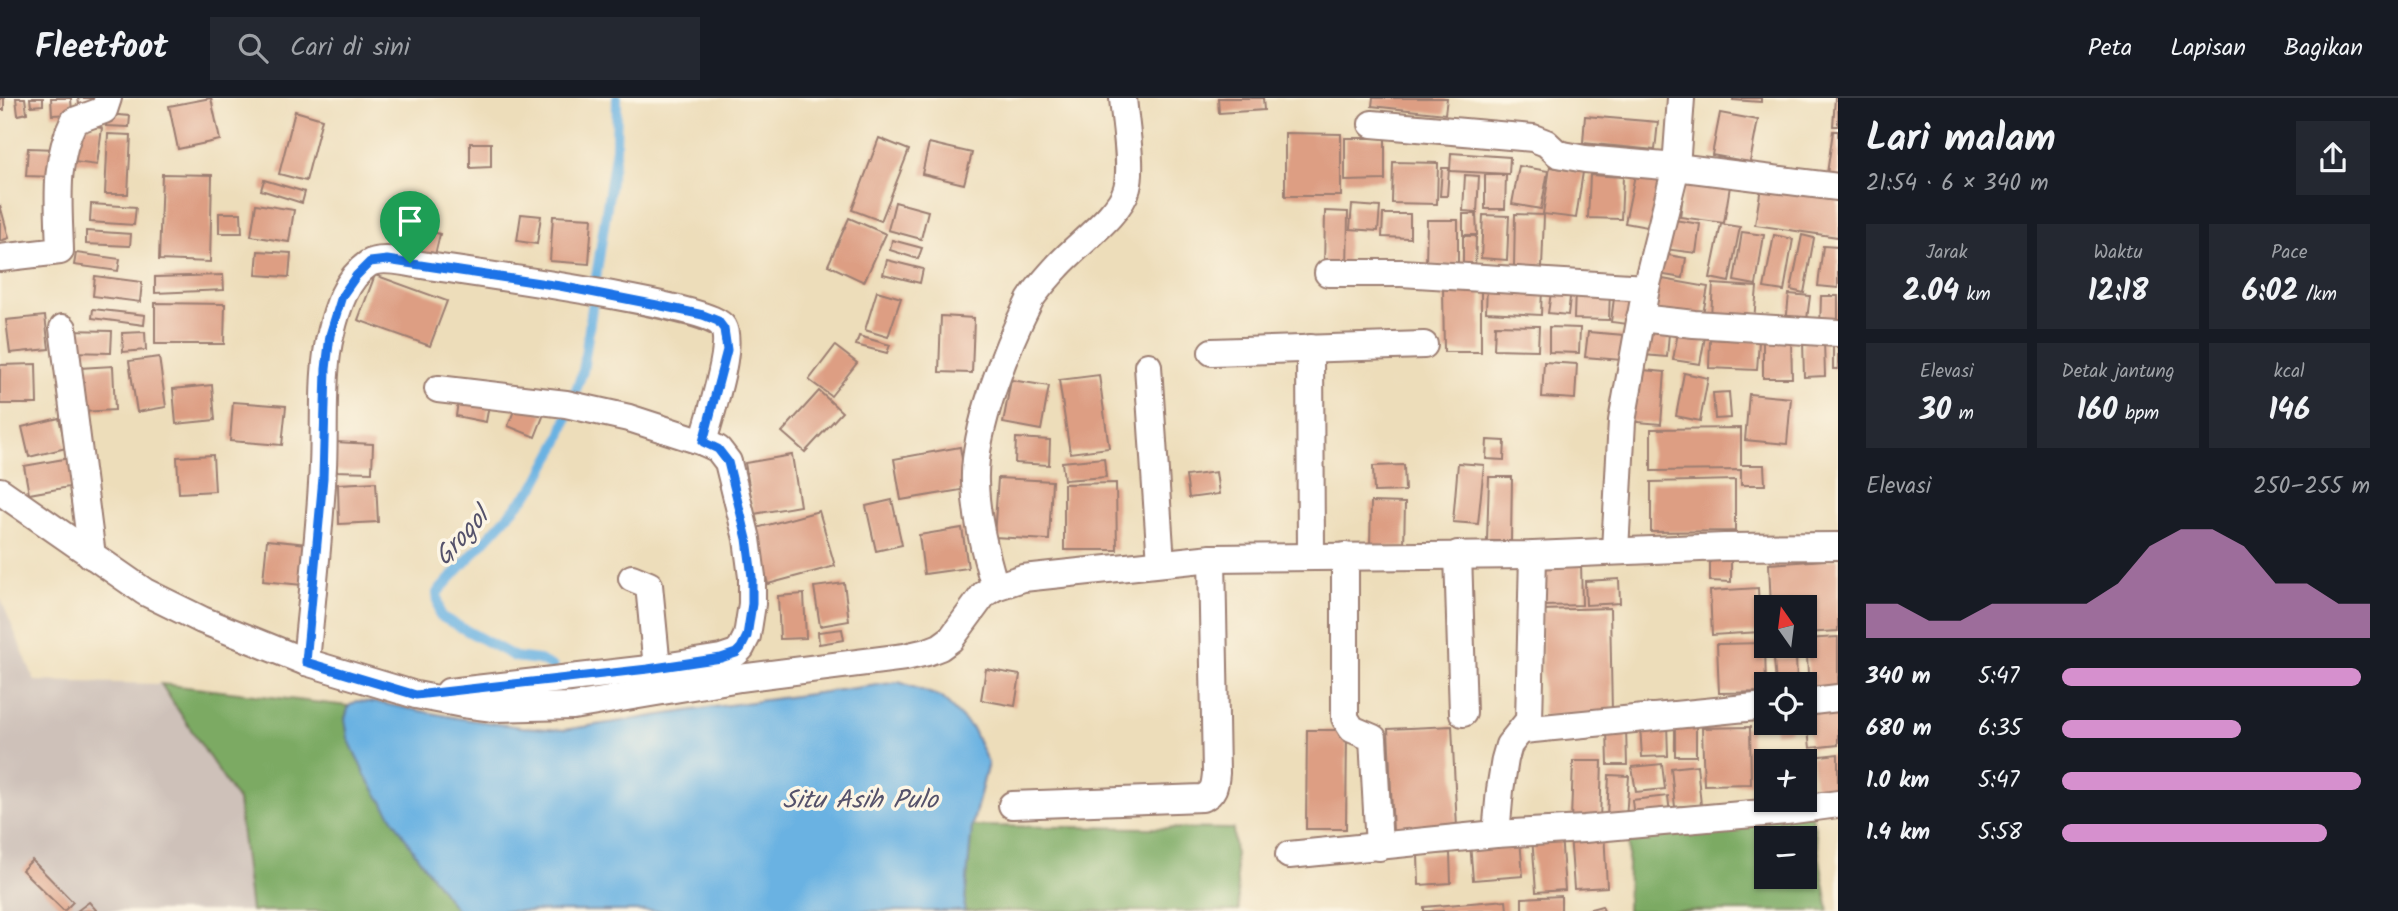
<!DOCTYPE html>
<html lang="id">
<head>
<meta charset="utf-8">
<style>
  body { margin:0; font-family:Kalam,sans-serif; background:#242831; color:#f1f3f6; height:100vh; display:flex; flex-direction:column; font-size:26px; white-space:nowrap }
  * { box-sizing:border-box; margin:0 }
  p { font-size:23px; color:#9ea1a6 }
  .icon { flex:none; width:38px; height:38px; fill:none; stroke:currentColor; stroke-width:2; stroke-linecap:round; stroke-linejoin:round }
  .map { position:relative; flex:1; overflow:hidden }
  .side { display:flex; flex-direction:column; background:#171b24; width:560px }
  .side>* { flex:none }
  .needle { width:46px; rotate:346deg }
  .tools { position:absolute; left:1754px; top:497px; display:grid; gap:14px }
  .tools a { display:grid; place-items:center; width:63px; height:63px; border-radius:0px; background:#171b24; box-shadow:0 2px 5px #0004; font-size:35px }
  .pin { position:absolute; display:grid; place-items:center; width:60px; height:60px; color:#fff; margin:-72px -30px; border-radius:50% 50% 50% 0; rotate:-45deg; box-shadow:0 0 7px #0007 }
  .pin .icon { rotate:45deg }
  .round { display:grid; place-items:center; flex:none; width:74px; height:74px; border-radius:0px; background:#242831 }
  .headline { display:flex; align-items:center; justify-content:space-between; height:119px; padding:0 28px }
  h1 { font-size:38px; font-weight:800; line-height:52px }
  .figures { display:grid; grid-template-columns:repeat(3,1fr); gap:10px; height:119px; padding:7px 28px }
  .figures div { display:grid; align-content:center; border-radius:0px; background:#242831; text-align:center }
  .figures b { font-size:30px; font-weight:800 }
  .figures small { font-size:19px; font-weight:400 }
  .figures p { font-size:19px }
  .chart { height:196px; padding:14px 28px }
  .chart p { display:flex; justify-content:space-between }
  .chart svg { width:100%; height:126px; margin-top:7px; fill:#d690ce; opacity:.7 }
  ul { padding:0 28px; list-style:none; font-size:23px }
  li { display:grid; grid-template-columns:112px 84px 1fr; align-items:center; height:52px }
  li i { height:18px; border-radius:9px; background:#d690ce }
  header { display:flex; align-items:center; gap:42px; box-sizing:border-box; height:98px; padding:0 35px; background:#171b24; border-bottom:2px solid #363941 }
  header strong { font-size:33px }
  nav { display:flex; gap:38px; margin-inline-start:auto; font-size:24px }
  .search { width:490px; height:63px; background:#242831; display:flex; align-items:center; gap:18px; box-sizing:border-box; padding:0 24px; border-radius:0px; color:#9ea1a6; font-size:26px }
  main { display:flex; flex:1; min-height:0 }
  .map>svg:first-child { display:block }
  .industrial { fill:#cec1b9 }
  .forest { fill:#7caa63; stroke:#636447; stroke-width:2; fill-rule:evenodd }
  .water { fill:#6ab2e2; stroke:#5a6886; stroke-width:2 }
  .lines { fill:none; stroke-linecap:round; stroke-linejoin:round }
  .stream { stroke:#6ab2e2; stroke-width:10 }
  .building { fill:#dd9e83 }
  .minor-casing { stroke:#9c7e72; stroke-width:30 }
  .minor { stroke:#fff; stroke-width:26 }
  .route-casing { stroke:#fff; stroke-width:14 }
  .route { stroke:#1a73e8; stroke-width:9 }
  .labels { text-anchor:middle; stroke-width:7; stroke-linejoin:round; paint-order:stroke }
  .water-label { font-size:26px; font-style:italic; fill:#55526b; stroke:#fcf5e5 }
</style>
</head>
<body>
<header>
<strong>Fleetfoot</strong>
<div class="search"><svg class="icon" aria-label="search" viewBox="0 0 24 24"><circle cx="10" cy="10" r="6"/><path d="M15 15l6 6"/></svg>Cari di sini</div>
<nav><a>Peta</a><a>Lapisan</a><a>Bagikan</a></nav>
</header>
<main>
<div class="map">
<svg width="1838" height="813" viewBox="0 0 1838 813">
  <rect width="100%" height="100%" fill="#fcf5e5"/>
  <filter id="ink" filterUnits="userSpaceOnUse"><feTurbulence type="fractalNoise" baseFrequency=".0143" numOctaves="2"/><feDisplacementMap in="SourceGraphic" scale="14" xChannelSelector="R" yChannelSelector="G"/><feConvolveMatrix kernelMatrix="1 2 1 2 8 2 1 2 1" color-interpolation-filters="sRGB"/></filter>
  <filter id="wash" filterUnits="userSpaceOnUse"><feTurbulence type="fractalNoise" baseFrequency=".00686" numOctaves="4" result="noise"/><feDisplacementMap in="SourceGraphic" scale="28" xChannelSelector="R" yChannelSelector="G"/><feGaussianBlur stdDeviation="1.57" result="paint"/><feColorMatrix in="noise" values="0 0 0 0 0 0 0 0 0 0 0 0 0 0 0 0 0 1.4 0 .05"/><feComposite in="paint" operator="in"/></filter>
  <g filter="url(#wash)">
    <rect width="100%" height="100%" fill="#edddba"/>
    <polygon class="industrial" points="0,499 35,583 161,586 238,703 251,813 0,813"/>
    <g class="forest">
      <polygon points="161,586 349,608 345,621 415,755 457,813 251,813 238,703"/>
      <path d="M1809,700L1829,813H1627L1629,722ZM1766,740H1804V779H1766Z"/>
      <polygon points="972,728 1233,731 1239,813 964,813"/>
    </g>
    <polygon class="water" points="899,584 941,599 972,630 988,665 972,728 964,813 457,813 415,755 365,677 348,640 345,621 349,608 357,603 380,605 457,620 521,629 563,632 714,609"/>
    <g class="lines">
      <g class="stream">
        <polyline points="595,186 616,50 617,0"/>
        <polyline points="574,297 583,273 593,203"/>
        <polyline points="553,569 539,562 515,559 440,518 437,495 535,388 559,343 568,317"/>
      </g>
    </g>
    <g id="blocks">
      <g class="building">
        <rect x="0" y="0" width="4" height="12"/>
        <polygon points="16,0 25,0 27,15 18,17"/>
        <polygon points="30,0 43,0 43,7 31,8"/>
        <polygon points="51,0 71,0 72,16 52,17"/>
        <polygon points="78,0 100,0 101,4 79,6"/>
        <polygon points="211,0 220,42 178,51 169,8"/>
        <polygon points="1218,0 1263,0 1264,12 1219,15"/>
        <polygon points="1373,0 1447,0 1445,16 1372,8"/>
        <polygon points="1733,0 1761,0 1761,4 1733,2"/>
        <polygon points="1835,0 1838,0 1838,28 1833,28"/>
        <polygon points="295,13 322,21 306,83 279,76"/>
        <polygon points="1720,15 1758,22 1750,64 1712,57"/>
        <polygon points="106,16 130,18 129,29 106,28"/>
        <polygon points="1585,18 1658,24 1655,52 1583,45"/>
        <polygon points="79,27 102,30 97,67 74,64"/>
        <polygon points="1833,33 1838,33 1838,85 1826,83"/>
        <polygon points="1285,35 1341,36 1341,98 1285,98"/>
        <polygon points="108,36 131,37 128,96 105,96"/>
        <polygon points="879,40 909,52 881,123 852,112"/>
        <polygon points="1345,40 1385,40 1385,82 1345,83"/>
        <polygon points="470,45 491,45 491,69 470,70"/>
        <polygon points="929,45 972,55 964,86 922,76"/>
        <polygon points="28,50 57,51 56,79 26,78"/>
        <polygon points="1451,55 1510,59 1509,76 1450,73"/>
        <polygon points="1393,64 1438,65 1437,106 1392,105"/>
        <polygon points="1519,68 1548,73 1541,111 1512,106"/>
        <polygon points="1550,69 1583,74 1576,120 1543,116"/>
        <polygon points="1442,70 1449,70 1447,98 1440,98"/>
        <polygon points="162,76 212,77 210,164 159,162"/>
        <polygon points="1465,77 1479,78 1477,114 1463,113"/>
        <polygon points="1485,77 1506,77 1505,111 1485,111"/>
        <polygon points="1590,77 1623,79 1621,121 1588,120"/>
        <polygon points="1635,77 1667,83 1658,131 1625,125"/>
        <polygon points="264,82 305,94 302,105 261,92"/>
        <polygon points="1685,82 1730,88 1724,125 1680,119"/>
        <polygon points="1761,89 1838,100 1838,139 1755,127"/>
        <polygon points="895,104 928,113 921,141 888,132"/>
        <polygon points="91,106 136,109 134,127 90,124"/>
        <polygon points="256,106 294,112 289,144 251,138"/>
        <polygon points="0,107 9,140 0,143"/>
        <polygon points="1352,107 1380,109 1378,133 1350,131"/>
        <polygon points="1325,113 1348,114 1347,175 1324,174"/>
        <polygon points="219,115 241,115 242,135 219,135"/>
        <polygon points="521,116 541,118 537,146 517,143"/>
        <polygon points="1383,116 1410,116 1410,140 1382,139"/>
        <polygon points="1463,116 1476,116 1477,137 1463,137"/>
        <polygon points="1515,116 1544,117 1542,170 1514,169"/>
        <polygon points="1483,117 1509,118 1507,162 1481,160"/>
        <polygon points="553,118 592,120 589,166 550,163"/>
        <polygon points="849,120 886,136 864,184 828,167"/>
        <polygon points="1668,121 1700,126 1696,155 1664,151"/>
        <polygon points="1427,122 1458,122 1458,168 1426,168"/>
        <polygon points="1721,126 1740,129 1729,184 1710,180"/>
        <polygon points="425,132 440,136 435,157 419,153"/>
        <polygon points="86,133 131,136 130,148 86,146"/>
        <polygon points="1742,134 1764,137 1756,187 1734,183"/>
        <polygon points="1774,137 1793,141 1784,193 1764,190"/>
        <polygon points="1802,137 1814,140 1804,195 1791,192"/>
        <polygon points="1463,138 1476,138 1475,174 1463,174"/>
        <polygon points="892,142 922,150 918,161 890,152"/>
        <polygon points="1823,148 1838,149 1838,190 1818,188"/>
        <polygon points="258,153 291,155 289,179 256,177"/>
        <polygon points="76,155 120,161 118,173 74,167"/>
        <polygon points="1662,156 1686,160 1683,180 1658,176"/>
        <polygon points="887,162 923,171 920,185 883,176"/>
        <polygon points="223,177 224,192 155,195 155,179"/>
        <polygon points="375,177 447,203 430,248 358,222"/>
        <polygon points="95,178 142,184 140,204 93,198"/>
        <polygon points="1657,180 1708,189 1702,221 1651,212"/>
        <polygon points="1487,185 1542,189 1541,217 1486,214"/>
        <polygon points="1713,186 1757,189 1754,222 1711,218"/>
        <polygon points="1443,187 1481,188 1481,254 1444,254"/>
        <polygon points="1552,188 1571,191 1568,217 1548,215"/>
        <polygon points="1575,190 1610,191 1609,222 1574,221"/>
        <polygon points="1615,192 1640,195 1636,227 1611,224"/>
        <polygon points="877,193 901,200 888,239 865,232"/>
        <polygon points="1789,196 1810,198 1806,229 1786,226"/>
        <polygon points="1821,198 1838,198 1838,232 1820,231"/>
        <polygon points="155,205 225,206 224,246 155,246"/>
        <polygon points="93,211 145,217 144,227 92,220"/>
        <polygon points="45,218 49,251 10,255 6,222"/>
        <polygon points="941,218 974,220 972,275 939,274"/>
        <polygon points="1495,227 1539,228 1538,252 1494,251"/>
        <polygon points="1549,229 1580,230 1579,255 1549,254"/>
        <polygon points="69,232 112,233 111,255 69,254"/>
        <polygon points="1647,233 1669,235 1667,259 1644,257"/>
        <polygon points="145,234 146,252 123,254 122,235"/>
        <polygon points="1588,234 1624,237 1622,262 1585,259"/>
        <polygon points="1678,234 1705,239 1700,266 1673,262"/>
        <polygon points="859,238 890,247 887,255 856,247"/>
        <polygon points="1710,241 1759,243 1757,272 1709,270"/>
        <polygon points="1763,241 1791,241 1792,280 1763,280"/>
        <polygon points="1824,242 1825,278 1804,279 1803,243"/>
        <rect x="1833" y="244" width="5" height="27"/>
        <polygon points="835,248 857,265 831,298 809,282"/>
        <polygon points="159,259 166,309 137,314 129,263"/>
        <polygon points="1544,264 1577,266 1575,301 1542,299"/>
        <polygon points="36,266 37,306 0,306 0,267"/>
        <polygon points="113,268 115,312 82,314 79,270"/>
        <polygon points="1631,271 1665,274 1661,326 1626,323"/>
        <polygon points="1684,275 1708,280 1700,323 1676,318"/>
        <polygon points="1099,277 1109,350 1070,355 1059,282"/>
        <polygon points="1011,282 1049,288 1041,332 1003,325"/>
        <polygon points="212,287 215,322 176,326 173,291"/>
        <polygon points="819,293 842,314 805,354 782,334"/>
        <polygon points="1729,294 1731,320 1715,321 1713,295"/>
        <polygon points="459,296 490,301 486,324 456,318"/>
        <polygon points="1749,296 1791,300 1787,346 1745,342"/>
        <polygon points="233,304 286,308 282,347 230,343"/>
        <polygon points="517,305 544,316 535,339 508,328"/>
        <polygon points="59,320 66,350 29,359 22,329"/>
        <polygon points="1741,330 1741,367 1764,367 1765,387 1741,387 1741,372 1651,373 1651,331"/>
        <polygon points="1016,340 1050,342 1049,367 1015,365"/>
        <polygon points="1487,342 1505,343 1504,362 1486,361"/>
        <polygon points="335,344 373,346 372,374 334,373"/>
        <polygon points="960,349 967,391 901,402 894,361"/>
        <polygon points="213,357 215,393 179,395 177,359"/>
        <polygon points="792,357 800,408 754,416 745,365"/>
        <polygon points="70,360 75,388 29,396 24,368"/>
        <polygon points="1104,360 1106,379 1064,382 1062,364"/>
        <polygon points="1458,365 1484,367 1478,426 1453,424"/>
        <polygon points="1404,367 1405,393 1374,394 1373,368"/>
        <polygon points="1216,374 1219,396 1189,400 1186,378"/>
        <polygon points="1489,379 1512,379 1511,443 1487,443"/>
        <polygon points="998,380 1052,383 1049,442 994,439"/>
        <polygon points="1735,382 1735,433 1651,434 1651,384"/>
        <polygon points="376,384 378,424 339,426 338,386"/>
        <polygon points="1116,385 1117,452 1064,452 1064,386"/>
        <polygon points="892,402 902,447 876,453 866,408"/>
        <polygon points="1371,404 1405,405 1404,449 1370,448"/>
        <polygon points="819,413 835,468 768,486 753,431"/>
        <polygon points="962,430 968,470 924,476 919,437"/>
        <polygon points="267,442 307,446 302,487 263,483"/>
        <polygon points="1710,460 1731,460 1731,484 1710,483"/>
        <polygon points="1838,461 1838,533 1804,535 1804,509 1771,509 1769,466"/>
        <polygon points="1581,464 1582,507 1544,508 1542,466"/>
        <polygon points="1619,481 1620,505 1586,507 1585,483"/>
        <polygon points="844,485 849,523 820,528 814,489"/>
        <polygon points="1758,490 1760,534 1712,537 1710,493"/>
        <polygon points="804,496 806,540 780,541 778,498"/>
        <polygon points="1610,510 1612,616 1543,618 1541,512"/>
        <polygon points="842,531 844,542 819,546 818,534"/>
        <polygon points="1838,539 1838,591 1809,593 1806,541"/>
        <polygon points="1765,545 1766,594 1719,595 1717,546"/>
        <polygon points="1796,559 1797,586 1776,586 1774,561"/>
        <polygon points="986,571 1020,577 1015,608 981,602"/>
        <polygon points="1838,610 1838,647 1810,650 1806,613"/>
        <rect x="1675" y="621" width="21" height="37"/>
        <polygon points="1667,625 1668,658 1642,659 1640,627"/>
        <polygon points="1774,625 1789,625 1790,633 1775,635"/>
        <polygon points="1452,628 1457,730 1393,733 1388,631"/>
        <polygon points="1750,629 1751,686 1704,687 1702,630"/>
        <polygon points="1607,630 1626,630 1627,667 1608,667"/>
        <polygon points="1307,632 1347,632 1346,731 1306,731"/>
        <polygon points="1838,656 1838,695 1816,698 1812,659"/>
        <polygon points="1573,663 1602,663 1600,723 1571,723"/>
        <polygon points="1662,666 1665,691 1636,694 1632,669"/>
        <polygon points="1697,667 1701,707 1675,709 1671,670"/>
        <polygon points="1804,667 1808,667 1809,683 1804,683"/>
        <polygon points="1609,677 1629,678 1626,721 1607,720"/>
        <polygon points="1668,698 1670,716 1634,720 1632,702"/>
        <polygon points="1604,733 1607,789 1574,791 1570,736"/>
        <polygon points="1561,736 1565,792 1536,794 1532,738"/>
        <polygon points="1520,741 1523,778 1473,782 1470,745"/>
        <polygon points="1450,755 1451,785 1419,787 1418,756"/>
        <polygon points="32,762 73,804 64,813 22,772"/>
        <polygon points="1561,798 1561,813 1522,813 1522,800"/>
        <polygon points="1506,802 1507,813 1424,813 1424,809"/>
        <polygon points="89,804 97,813 77,813"/>
        <polygon points="1602,808 1604,813 1587,813 1587,812"/>
      </g>
    </g>
  </g>
  <g filter="url(#ink)">
    <use href="#blocks" fill-opacity="0" stroke="#9c7e72" stroke-width="2"/>
    <g class="lines">
      <g class="minor-casing">
        <g id="minor">
          <polyline points="1372,26 1533,40 1546,45 1558,56 1585,61 1676,69 1838,89"/>
          <path d="M0,160L60,153C59,109 53,64 74,23L104,12L108,0"/>
          <polyline points="1328,175 1401,175 1646,190"/>
          <polyline points="1640,220 1694,226 1838,235"/>
          <polyline points="63,230 92,458"/>
          <polyline points="1310,250 1311,458"/>
          <polyline points="1212,254 1424,247"/>
          <polyline points="1148,268 1161,465"/>
          <polyline points="438,291 566,306 629,320 703,344 718,351 728,364 747,441 752,479 752,506 747,538 741,550 736,555 721,560 657,570 449,594"/>
          <polyline points="0,393 145,494 202,522 306,564 416,597 463,606 494,610 573,608 740,580 905,559 927,554 940,549 951,541 984,496 995,489 1023,480 1212,460 1533,457 1724,449 1838,448"/>
          <polyline points="1615,452 1622,323 1646,190 1676,69 1681,0"/>
          <polyline points="1458,456 1463,615"/>
          <polyline points="1345,458 1345,620 1352,631 1373,640 1379,749"/>
          <polyline points="632,480 649,487 657,570"/>
          <path d="M995,489C985,455 976,420 975,384C973,333 1006,249 1030,202C1037,191 1048,179 1057,169C1075,148 1121,116 1127,90C1133,69 1125,24 1123,0"/>
          <path d="M306,564C312,499 320,433 323,368C325,328 321,271 331,235C337,210 346,181 368,166C379,159 398,163 410,165C453,173 709,205 723,229C734,248 709,321 703,344"/>
          <polyline points="1804,604 1838,600"/>
          <polyline points="1523,632 1766,608"/>
          <path d="M1012,707L1202,700C1214,696 1215,687 1216,675L1212,460"/>
          <polyline points="1496,736 1500,692 1505,661 1509,647 1529,622 1533,457"/>
          <polyline points="1289,757 1496,736 1584,731 1786,713 1838,706"/>
        </g>
      </g>
      <use href="#minor" class="minor"/>
    </g>
  </g>
  <g class="lines" filter="url(#ink)">
    <g class="route-casing">
      <polygon id="route" points="387,162 560,188 657,207 703,217 718,223 724,231 727,252 703,344 718,351 728,364 747,441 752,479 752,506 747,538 741,550 736,555 721,560 648,571 416,597 306,564 323,380 326,271 330,237 342,198 356,178 370,164"/>
    </g>
    <use href="#route" class="route"/>
  </g>
  <g class="labels">
    <g class="water-label">
      <text transform="translate(461 438) rotate(-48)" y="9">Grogol</text>
      <text x="860" y="710">Situ Asih Pulo</text>
    </g>
  </g>
</svg>
<div class="tools">
<a><svg class="needle" viewBox="-14 -14 28 28"><path d="M0-13l5 13h-10z" fill="#e53935"/><path d="M0 13l5-13h-10z" fill="#9ea1a6"/></svg></a>
<a><svg class="icon" aria-label="locate" viewBox="0 0 24 24"><circle cx="12" cy="12" r="6"/><path d="M12 2v4M12 18v4M2 12h4M18 12h4"/></svg></a>
<a>+</a>
<a>−</a>
</div>
<div class="pin" style="left:410px;top:165px;background:#1e9e55"><svg class="icon" aria-label="arrive" viewBox="0 0 24 24"><path d="M6 21V4h12l-3 4 3 4H6"/></svg></div>
</div>
<section class="side">
<div class="headline"><div><h1>Lari malam</h1><p>21:54 · 6 × 340 m</p></div><a class="round"><svg class="icon" aria-label="share" viewBox="0 0 24 24"><path d="M12 15V3M7 8l5-5 5 5M5 13v7h14v-7"/></svg></a></div>
<div class="figures">
<div><p>Jarak</p><b>2.04<small> km</small></b></div>
<div><p>Waktu</p><b>12:18</b></div>
<div><p>Pace</p><b>6:02<small> /km</small></b></div>
</div>
<div class="figures">
<div><p>Elevasi</p><b>30<small> m</small></b></div>
<div><p>Detak jantung</p><b>160<small> bpm</small></b></div>
<div><p>kcal</p><b>146</b></div>
</div>
<div class="chart"><p><span>Elevasi</span>250–255 m</p>
<svg viewBox="0 0 160 44" preserveAspectRatio="none"><path d="M0 44V32L10 32L20 38L30 38L40 32L50 32L60 32L70 32L80 25L90 12L100 6L110 6L120 12L130 25L140 25L150 32L160 32V44z"/></svg>
</div>
<ul>
<li><b>340 m</b>5:47<i style="width:97%"></i></li>
<li><b>680 m</b>6:35<i style="width:58%"></i></li>
<li><b>1.0 km</b>5:47<i style="width:97%"></i></li>
<li><b>1.4 km</b>5:58<i style="width:86%"></i></li>
</ul>
</section>
</main>
</body>
</html>
